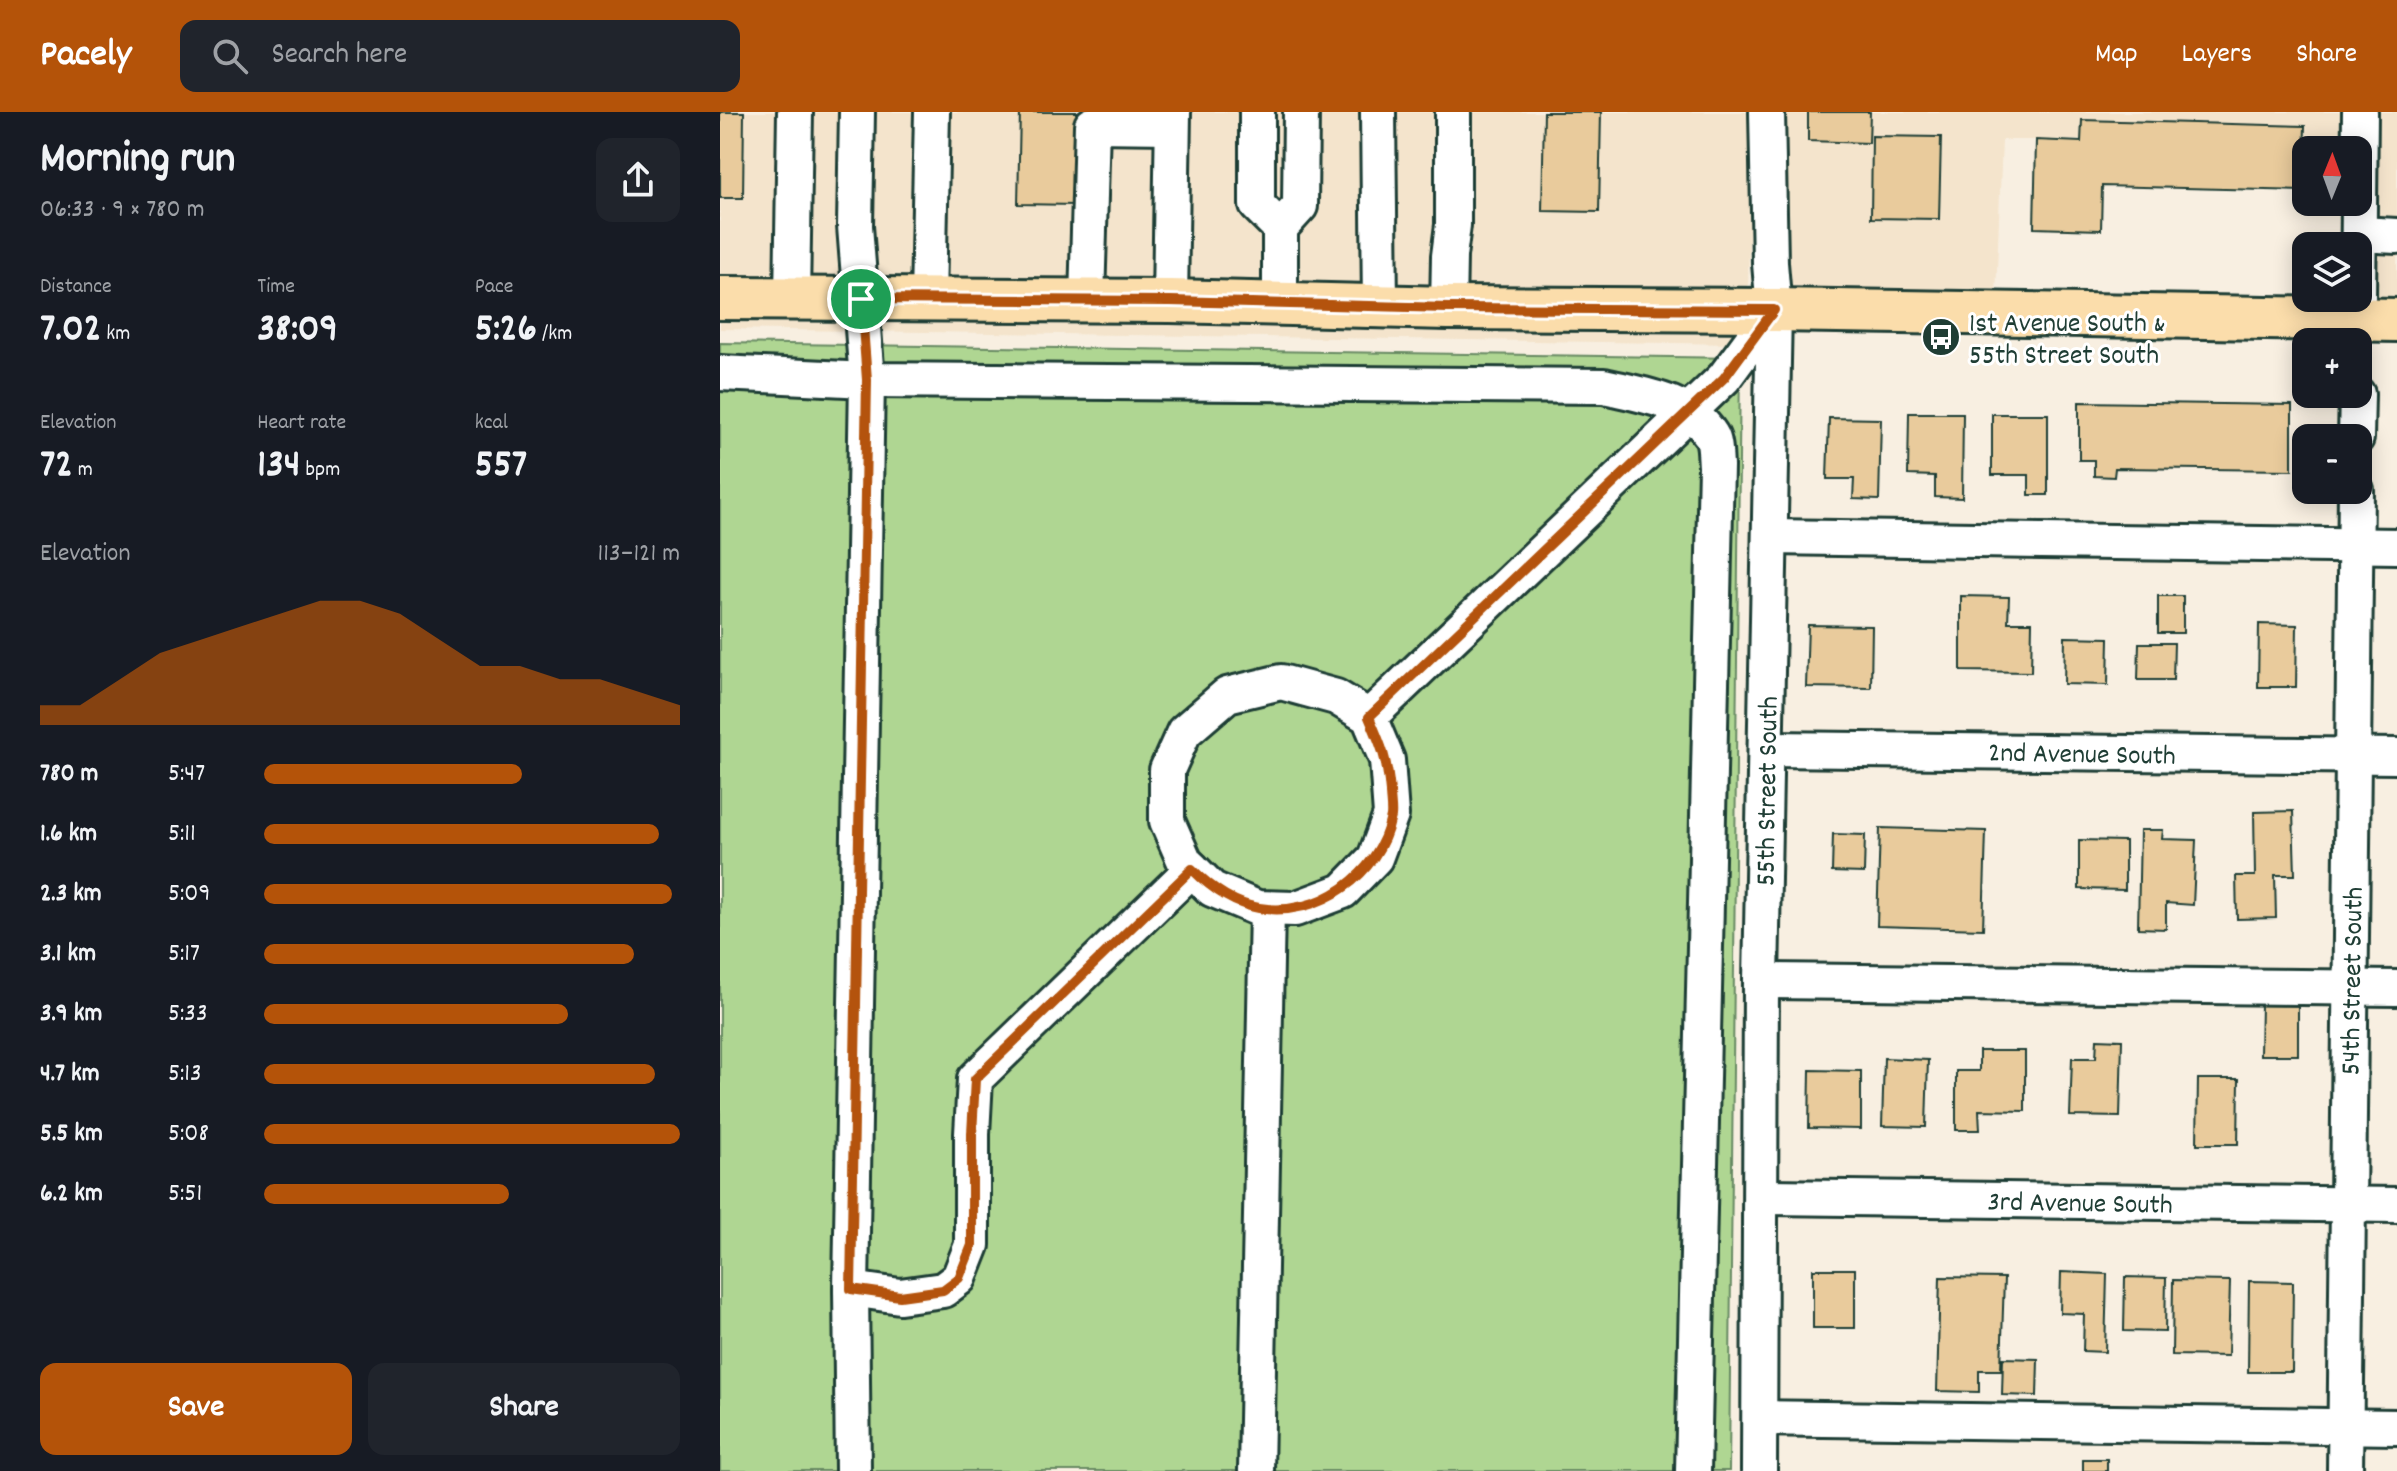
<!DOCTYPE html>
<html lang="en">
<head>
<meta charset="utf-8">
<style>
  body { margin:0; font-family:Dekko,sans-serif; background:#20242c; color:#f1f3f6; height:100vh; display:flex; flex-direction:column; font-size:30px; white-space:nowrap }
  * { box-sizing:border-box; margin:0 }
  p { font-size:26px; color:#9ea1a6 }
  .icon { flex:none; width:44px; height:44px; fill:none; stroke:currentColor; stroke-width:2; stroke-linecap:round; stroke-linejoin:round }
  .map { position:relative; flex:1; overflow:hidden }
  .sheet { display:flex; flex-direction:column; background:#171b24; width:720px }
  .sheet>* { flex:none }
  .needle { width:52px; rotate:1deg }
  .buttons { position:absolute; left:1572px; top:24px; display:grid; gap:16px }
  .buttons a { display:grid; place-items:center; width:80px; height:80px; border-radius:16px; background:#171b24; box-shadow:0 4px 20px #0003; font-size:40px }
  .pin { position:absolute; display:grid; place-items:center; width:68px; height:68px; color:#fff; margin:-34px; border:4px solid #fff; border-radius:50%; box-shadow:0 2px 8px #0007 }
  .round { display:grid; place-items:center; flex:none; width:84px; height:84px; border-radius:16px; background:#20242c }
  .headline { display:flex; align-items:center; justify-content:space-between; height:136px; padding:0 40px }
  h1 { font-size:44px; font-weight:700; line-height:60px }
  .figures { display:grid; grid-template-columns:repeat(3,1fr); gap:12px; height:136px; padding:8px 40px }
  .figures div { display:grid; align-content:center }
  .figures b { font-size:40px; font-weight:700 }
  .figures small { font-size:22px; font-weight:400 }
  .figures p { font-size:22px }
  .chart { height:224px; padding:16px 40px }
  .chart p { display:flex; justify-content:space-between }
  .chart svg { width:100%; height:144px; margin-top:8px; fill:#b45309; opacity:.7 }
  .primary-button { display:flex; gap:16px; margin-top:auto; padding:16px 40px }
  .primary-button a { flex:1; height:92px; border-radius:16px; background:#b45309; color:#fff; font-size:32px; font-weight:700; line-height:92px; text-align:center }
  .primary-button a+a { background:#20242c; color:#f1f3f6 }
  ul { padding:0 40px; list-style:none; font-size:26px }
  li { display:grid; grid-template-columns:128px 96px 1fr; align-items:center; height:60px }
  li i { height:20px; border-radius:10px; background:#b45309 }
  header { display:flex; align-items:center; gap:48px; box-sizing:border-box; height:112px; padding:0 40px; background:#b45309; color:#fff }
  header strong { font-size:38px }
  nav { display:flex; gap:44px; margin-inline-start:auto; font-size:28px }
  .search { width:560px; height:72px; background:#20242c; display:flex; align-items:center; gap:20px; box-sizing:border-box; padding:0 28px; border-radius:16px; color:#9ea1a6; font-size:30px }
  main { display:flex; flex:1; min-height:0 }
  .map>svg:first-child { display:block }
  .built { fill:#f4e4cc }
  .green { fill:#afd692; stroke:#678a63; stroke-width:2 }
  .building { fill:#e9cb9c; stroke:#1f3d34; stroke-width:2 }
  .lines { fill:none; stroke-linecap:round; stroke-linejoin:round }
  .minor-casing { stroke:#1f3d34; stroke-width:40 }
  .major-casing { stroke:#1f3d34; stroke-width:48 }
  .minor { stroke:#fff; stroke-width:34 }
  .major { stroke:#fbddab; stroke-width:42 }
  .route-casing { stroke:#fff; stroke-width:16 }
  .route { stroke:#b45309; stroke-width:10 }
  .labels { text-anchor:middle; stroke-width:6; stroke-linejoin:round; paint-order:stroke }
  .poi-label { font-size:28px; fill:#1f3d34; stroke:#fff; text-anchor:start }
  .street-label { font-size:28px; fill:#1f3d34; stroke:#fff }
</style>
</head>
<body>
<header>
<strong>Pacely</strong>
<div class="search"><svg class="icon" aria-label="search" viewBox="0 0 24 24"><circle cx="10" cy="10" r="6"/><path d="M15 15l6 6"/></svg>Search here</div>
<nav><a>Map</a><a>Layers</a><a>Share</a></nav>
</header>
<main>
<section class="sheet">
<div class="headline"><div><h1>Morning run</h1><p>06:33 · 9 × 780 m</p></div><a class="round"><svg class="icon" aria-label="share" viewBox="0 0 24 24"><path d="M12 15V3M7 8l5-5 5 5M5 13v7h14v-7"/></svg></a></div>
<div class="figures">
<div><p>Distance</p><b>7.02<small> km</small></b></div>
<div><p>Time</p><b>38:09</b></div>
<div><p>Pace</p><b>5:26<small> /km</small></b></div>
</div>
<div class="figures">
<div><p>Elevation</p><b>72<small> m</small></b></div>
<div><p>Heart rate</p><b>134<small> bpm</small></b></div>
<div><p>kcal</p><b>557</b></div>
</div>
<div class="chart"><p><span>Elevation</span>113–121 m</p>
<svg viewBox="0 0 160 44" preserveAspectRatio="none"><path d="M0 44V38L10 38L20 30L30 22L40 18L50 14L60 10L70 6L80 6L90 10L100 18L110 26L120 26L130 30L140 30L150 34L160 38V44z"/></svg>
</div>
<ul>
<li><b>780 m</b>5:47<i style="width:62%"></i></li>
<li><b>1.6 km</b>5:11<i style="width:95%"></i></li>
<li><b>2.3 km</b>5:09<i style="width:98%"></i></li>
<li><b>3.1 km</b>5:17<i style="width:89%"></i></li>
<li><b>3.9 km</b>5:33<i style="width:73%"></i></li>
<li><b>4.7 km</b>5:13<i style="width:94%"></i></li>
<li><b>5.5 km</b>5:08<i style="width:100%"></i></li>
<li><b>6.2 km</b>5:51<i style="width:59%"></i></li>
</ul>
<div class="primary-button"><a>Save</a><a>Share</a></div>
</section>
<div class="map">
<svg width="1677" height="1359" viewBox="0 0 1677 1359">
  <rect width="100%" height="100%" fill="#f8efe1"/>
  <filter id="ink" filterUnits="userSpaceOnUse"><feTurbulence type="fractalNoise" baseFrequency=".0125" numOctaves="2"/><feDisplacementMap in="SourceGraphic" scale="16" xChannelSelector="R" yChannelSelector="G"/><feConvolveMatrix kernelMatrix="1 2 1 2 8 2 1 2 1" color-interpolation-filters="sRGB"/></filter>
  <g filter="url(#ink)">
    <g class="built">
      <polygon points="0,0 437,0 435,173 0,170"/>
      <polygon points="468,0 1031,0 1028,181 465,173"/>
      <polygon points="1062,0 1625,0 1624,29 1282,28 1276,185 1059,182"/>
      <polygon points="1655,0 1677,0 1677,191 1653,191"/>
      <polygon points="0,204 1028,215 1020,232 0,217"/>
    </g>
    <polygon class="green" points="0,231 1020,246 1009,1359 0,1359"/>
    <g class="building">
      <polygon points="0,0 24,0 23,86 0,86"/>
      <polygon points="300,0 358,0 356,93 298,92"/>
      <polygon points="824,0 881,0 879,100 822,99"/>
      <polygon points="1088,0 1150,0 1149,31 1088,29"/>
      <polygon points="1362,8 1585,14 1583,79 1382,74 1381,118 1314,116 1316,28 1361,30"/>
      <polygon points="1152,24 1221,25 1219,107 1151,106"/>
      <polygon points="1359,290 1572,293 1572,358 1395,356 1394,365 1374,364 1374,348 1359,348"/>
      <polygon points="1189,301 1243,301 1242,386 1215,385 1215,364 1188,363"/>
      <polygon points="1272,302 1328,302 1328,383 1309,383 1309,363 1272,363"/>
      <polygon points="1109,306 1161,307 1159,388 1133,387 1134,367 1107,367"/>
      <polygon points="1241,484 1289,485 1288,510 1312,510 1311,560 1241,559"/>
      <rect x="1438" y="484" width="25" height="37"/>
      <polygon points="1539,512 1577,513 1576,575 1538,575"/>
      <polygon points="1088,513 1152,514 1151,576 1086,575"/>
      <polygon points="1345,525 1389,526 1388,573 1344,572"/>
      <polygon points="1419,531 1454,531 1453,568 1418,568"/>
      <polygon points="1573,699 1575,763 1555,763 1556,806 1517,807 1516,764 1535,764 1534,700"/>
      <polygon points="1160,716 1266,719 1263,817 1157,814"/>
      <polygon points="1420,718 1443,718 1442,727 1476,728 1473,793 1446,791 1446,817 1418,816"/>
      <polygon points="1113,722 1145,723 1144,761 1112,760"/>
      <polygon points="1359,728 1405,729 1405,778 1359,777"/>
      <polygon points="1541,892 1578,893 1578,943 1540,943"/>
      <polygon points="1377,927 1402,928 1400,1005 1350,1004 1352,946 1376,946"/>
      <polygon points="1259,939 1305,939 1305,999 1259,998 1260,1018 1236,1018 1236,959 1259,959"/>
      <polygon points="1164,946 1208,948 1206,1015 1162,1014"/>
      <polygon points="1090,958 1141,959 1141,1017 1089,1016"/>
      <polygon points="1478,967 1519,967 1518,1032 1477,1032"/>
      <rect x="1093" y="1157" width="42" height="59"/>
      <polygon points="1341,1160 1387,1162 1385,1240 1363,1239 1364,1202 1340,1201"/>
      <polygon points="1220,1165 1284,1166 1281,1258 1259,1258 1259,1280 1217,1279"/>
      <polygon points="1405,1165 1446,1166 1445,1220 1404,1219"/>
      <polygon points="1453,1168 1510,1169 1508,1244 1452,1243"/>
      <polygon points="1529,1169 1573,1170 1572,1260 1528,1260"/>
      <polygon points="1283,1246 1318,1247 1317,1284 1282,1283"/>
      <rect x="1363" y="1347" width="24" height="12"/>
    </g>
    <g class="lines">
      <g class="minor-casing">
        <g id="minor">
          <polyline points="537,0 537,93 560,116"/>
          <polyline points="658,0 660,195"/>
          <polyline points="1639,122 1677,124"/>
          <polyline points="1638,186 1640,0"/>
          <polyline points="72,187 75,0"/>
          <polyline points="208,188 212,0"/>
          <polyline points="367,189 372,13 452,14"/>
          <polyline points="450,189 453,0"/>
          <polyline points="560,192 560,116 580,94 581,0"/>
          <polyline points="728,196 729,144 733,113 733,0"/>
          <path d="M0,261L147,268L884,274C922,283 968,288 991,323C996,331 995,345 996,354L973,1359"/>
          <polyline points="1636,326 1637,282"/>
          <polyline points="1050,425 1677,434"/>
          <polygon points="561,570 616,585 649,605 667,648 671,703 655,746 623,779 575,797 537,796 492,777 465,750 447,709 447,658 464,620 507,583"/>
          <polyline points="649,605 1004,266 1054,198"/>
          <polyline points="1046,637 1677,644"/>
          <polyline points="1041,869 1677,876"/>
          <polyline points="1042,1085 1677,1093"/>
          <polyline points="131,1177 180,1184 223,1178 239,1166 252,1133 252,1022 255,967 472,757"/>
          <polyline points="1040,1306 1677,1315"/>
          <polyline points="133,1359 131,1177 147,268 135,114 137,0"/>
          <polyline points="536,1359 547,797"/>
          <polyline points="1039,1359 1041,869 1054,198 1050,151 1047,0"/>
          <polyline points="1625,1359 1636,378"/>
        </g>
      </g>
      <g class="major-casing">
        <polyline id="major" points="0,186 450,189 728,196 1054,198 1677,208"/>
      </g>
      <use href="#minor" class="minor"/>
      <use href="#major" class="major"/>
    </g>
  </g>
  <g class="lines" filter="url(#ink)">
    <g class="route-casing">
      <path id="route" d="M141,187L450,189L728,196L1054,198L1004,266L649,605C662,635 667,647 670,680C670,688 672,697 671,705C659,763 599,806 539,796C513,792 490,775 472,757L255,967L252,1022V1133L239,1166L223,1178L180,1184L131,1177L147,268Z"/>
    </g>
    <use href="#route" class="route"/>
  </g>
  <defs>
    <g id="bus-disc" transform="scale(2)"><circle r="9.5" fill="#1f3d34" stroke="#fff"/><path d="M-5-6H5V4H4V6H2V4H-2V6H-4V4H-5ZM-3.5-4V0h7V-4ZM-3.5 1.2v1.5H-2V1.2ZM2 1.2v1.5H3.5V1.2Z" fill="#fff"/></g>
  </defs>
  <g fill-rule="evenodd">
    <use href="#bus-disc" x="1221" y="225"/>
  </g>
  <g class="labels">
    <g class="poi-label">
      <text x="1249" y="219">1st Avenue South &amp;<tspan x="1249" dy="32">55th Street South</tspan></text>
    </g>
    <g class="street-label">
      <text transform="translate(1362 640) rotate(1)" y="10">2nd Avenue South</text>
      <text transform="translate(1045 679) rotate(-89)" y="10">55th Street South</text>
      <text transform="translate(1630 869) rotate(-89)" y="10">54th Street South</text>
      <text transform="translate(1360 1089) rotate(1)" y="10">3rd Avenue South</text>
    </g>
  </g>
</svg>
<div class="buttons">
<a><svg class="needle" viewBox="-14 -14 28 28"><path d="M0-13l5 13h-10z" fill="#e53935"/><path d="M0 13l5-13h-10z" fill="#9ea1a6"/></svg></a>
<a><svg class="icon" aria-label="layers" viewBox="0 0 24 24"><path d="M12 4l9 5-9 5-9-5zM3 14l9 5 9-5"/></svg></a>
<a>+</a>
<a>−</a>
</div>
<div class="pin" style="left:141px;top:187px;background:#1e9e55"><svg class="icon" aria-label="arrive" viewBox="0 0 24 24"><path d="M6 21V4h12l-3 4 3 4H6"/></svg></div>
</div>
</main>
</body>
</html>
